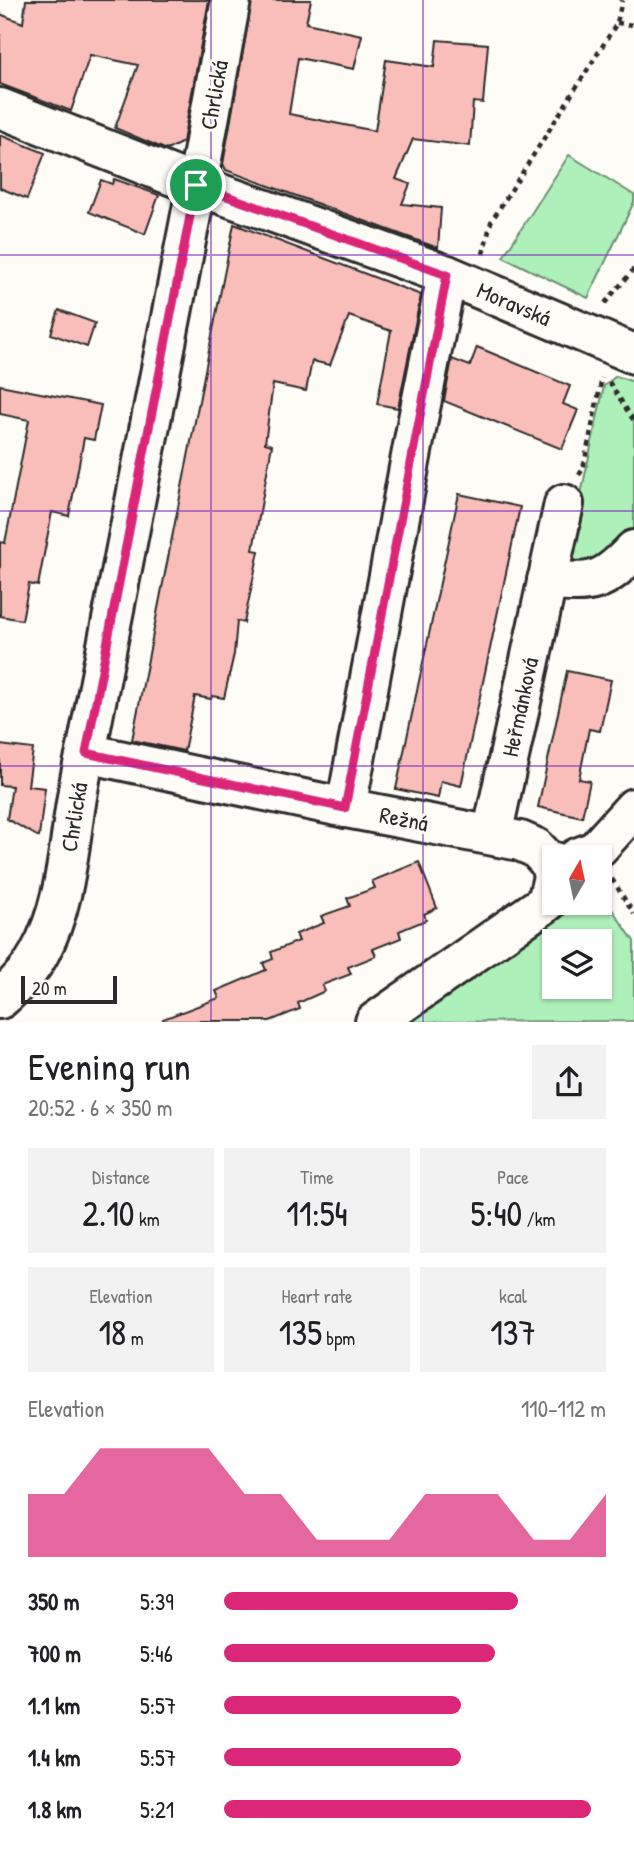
<!DOCTYPE html>
<html lang="en">
<head>
<meta charset="utf-8">
<style>
  body { margin:0; font-family:"Patrick Hand",sans-serif; background:#f2f2f2; color:#202124; height:100vh; display:flex; flex-direction:column; font-size:26px; white-space:nowrap }
  * { box-sizing:border-box; margin:0 }
  p { font-size:23px; color:#757577 }
  .icon { flex:none; width:38px; height:38px; fill:none; stroke:currentColor; stroke-width:2; stroke-linecap:round; stroke-linejoin:round }
  .map { position:relative; height:1022px; overflow:hidden }
  .details { display:flex; flex-direction:column; background:#fff; flex:1 }
  .details>* { flex:none }
  .needle { width:46px; rotate:9deg }
  .tools { position:absolute; left:542px; top:845px; display:grid; gap:14px }
  .tools a { display:grid; place-items:center; width:70px; height:70px; border-radius:0px; background:#fff; box-shadow:0 2px 5px #0004; font-size:35px }
  .scale { position:absolute; left:21px; bottom:18px; width:96px; box-sizing:border-box; padding-left:7px; border:4px solid #2b2b2b; border-top:0; font-size:19px; line-height:24px; white-space:nowrap; color:#2b2b2b; -webkit-text-stroke:5px #fdfcf7; paint-order:stroke }
  .pin { position:absolute; display:grid; place-items:center; width:60px; height:60px; color:#fff; margin:-30px; border:4px solid #fff; border-radius:50%; box-shadow:0 2px 7px #0007 }
  .round { display:grid; place-items:center; flex:none; width:74px; height:74px; border-radius:0px; background:#f2f2f2 }
  .overview { display:flex; align-items:center; justify-content:space-between; height:119px; padding:0 28px }
  h1 { font-size:38px; font-weight:600; line-height:52px }
  .metrics { display:grid; grid-template-columns:repeat(3,1fr); gap:10px; height:119px; padding:7px 28px }
  .metrics div { display:grid; align-content:center; border-radius:0px; background:#f2f2f2; text-align:center }
  .metrics b { font-size:35px; font-weight:600 }
  .metrics small { font-size:19px; font-weight:400 }
  .metrics p { font-size:19px }
  .chart { height:196px; padding:14px 28px }
  .chart p { display:flex; justify-content:space-between }
  .chart svg { width:100%; height:126px; margin-top:7px; fill:#db2777; opacity:.7 }
  ul { padding:0 28px; list-style:none; font-size:23px }
  li { display:grid; grid-template-columns:112px 84px 1fr; align-items:center; height:52px }
  li i { height:18px; border-radius:9px; background:#db2777 }
  .map>svg:first-child { display:block }
  .green { fill:#aef0ba; stroke:#6c8e72; stroke-width:2; fill-rule:evenodd }
  .building { fill:#fabeba; stroke:#2b2b2b; stroke-width:2 }
  .lines { fill:none; stroke-linecap:round; stroke-linejoin:round }
  .minor-casing { stroke:#2b2b2b; stroke-width:44 }
  .path { stroke:#2b2b2b; stroke-width:4.5; stroke-dasharray:5 5; stroke-linecap:butt }
  .minor { stroke:#fdfcf7; stroke-width:38 }
  .route-casing { stroke:#fff; stroke-width:14 }
  .route { stroke:#db2777; stroke-width:9 }
  .grid { fill:none; stroke:#7b2cbf; stroke-width:2; stroke-opacity:0.55 }
  .labels { text-anchor:middle; stroke-width:6; stroke-linejoin:round; paint-order:stroke }
  .street-label { font-size:23px; fill:#2b2b2b; stroke:#fdfcf7 }
</style>
</head>
<body>
<div class="map">
<svg width="634" height="1022" viewBox="0 0 634 1022">
  <rect width="100%" height="100%" fill="#fdfcf7"/>
  <filter id="ink" filterUnits="userSpaceOnUse"><feTurbulence type="fractalNoise" baseFrequency=".0143" numOctaves="2"/><feDisplacementMap in="SourceGraphic" scale="14" xChannelSelector="R" yChannelSelector="G"/><feConvolveMatrix kernelMatrix="1 2 1 2 8 2 1 2 1" color-interpolation-filters="sRGB"/></filter>
  <g filter="url(#ink)">
    <g class="green">
      <polygon points="569,155 634,195 634,202 588,298 503,257"/>
      <polygon points="616,376 634,382 634,530 612,554 579,565 570,556 571,541 604,386"/>
      <path d="M600,892L634,941V1021L405,1022L573,903H600ZM555,942H600V987H555Z"/>
    </g>
    <g class="building">
      <polygon points="26,0 209,0 183,142 167,150 115,128 138,65 90,55 71,111 0,84 0,14 23,23"/>
      <polygon points="252,0 311,0 306,23 362,35 354,69 298,58 289,114 375,131 386,60 434,67 437,40 488,44 483,103 473,102 470,146 413,139 396,179 410,184 402,204 441,208 438,248 226,170 223,164"/>
      <polygon points="0,135 45,153 27,199 0,188"/>
      <polygon points="114,179 159,195 145,234 89,212 101,180 112,184"/>
      <polygon points="234,224 421,295 398,408 377,404 391,331 349,316 330,365 312,361 306,391 273,384 265,443 272,445 253,550 259,551 244,623 237,621 234,654 224,698 212,696 211,699 195,696 184,751 132,740"/>
      <polygon points="59,310 95,323 87,347 51,334"/>
      <polygon points="477,347 570,386 563,404 578,410 562,449 444,401 452,359 470,366"/>
      <polygon points="0,385 101,405 94,440 84,438 69,516 52,512 38,586 29,584 22,620 0,616 0,542 5,543 29,420 0,414"/>
      <polygon points="459,494 520,507 461,786 441,781 438,798 396,789"/>
      <polygon points="567,671 611,680 600,731 589,729 579,779 590,781 582,817 538,807"/>
      <polygon points="0,745 33,749 28,786 45,788 39,837 7,819 12,786 0,785"/>
      <polygon points="419,862 437,908 424,914 426,920 399,931 401,938 373,949 376,956 348,967 351,974 322,985 325,991 298,1003 300,1009 270,1021 164,1021 163,1019 219,998 216,991 266,970 263,963 273,959 271,952 299,941 296,934 324,923 321,916 350,906 347,898 375,888 372,881"/>
    </g>
    <g class="lines">
      <g class="minor-casing">
        <g id="minor">
          <polyline points="0,108 196,185 447,275 634,354"/>
          <path d="M547,580C592,585 603,583 634,550"/>
          <polyline points="86,753 346,808 520,841 536,848 550,863 555,862"/>
          <polyline points="346,808 418,419 447,275"/>
          <polyline points="492,835 564,504"/>
          <polyline points="577,858 595,851 634,808"/>
          <path d="M0,999C15,986 30,971 39,954C73,893 68,818 86,753L201,164L231,0"/>
          <polyline points="375,1022 547,902 553,877 550,863"/>
        </g>
      </g>
      <g class="path">
        <polyline points="617,23 634,25"/>
        <polyline points="483,254 491,222 617,23 622,0"/>
        <polyline points="605,303 634,269"/>
        <polyline points="609,382 634,421"/>
        <polyline points="579,475 583,469 602,378"/>
        <polyline points="612,879 634,914"/>
      </g>
      <use href="#minor" class="minor"/>
    </g>
  </g>
  <g class="lines" filter="url(#ink)">
    <g class="route-casing">
      <polygon id="route" points="196,185 447,275 345,808 86,753"/>
    </g>
    <use href="#route" class="route"/>
  </g>
  <path class="grid" d="M211,0V1022M423,0V1022M0,255H634M0,511H634M0,766H634"/>
  <g class="labels">
    <g class="street-label">
      <text transform="translate(214 95) rotate(-80)" y="8">Chrlická</text>
      <text transform="translate(514 304) rotate(23)" y="8">Moravská</text>
      <text transform="translate(520 707) rotate(-78)" y="8">Heřmánková</text>
      <text transform="translate(74 817) rotate(-81)" y="8">Chrlická</text>
      <text transform="translate(404 819) rotate(11)" y="8">Režná</text>
    </g>
  </g>
</svg>
<div class="tools">
<a><svg class="needle" viewBox="-14 -14 28 28"><path d="M0-13l5 13h-10z" fill="#e53935"/><path d="M0 13l5-13h-10z" fill="#757577"/></svg></a>
<a><svg class="icon" aria-label="layers" viewBox="0 0 24 24"><path d="M12 4l9 5-9 5-9-5zM3 14l9 5 9-5"/></svg></a>
</div>
<div class="scale">20 m</div>
<div class="pin" style="left:196px;top:185px;background:#1e9e55"><svg class="icon" aria-label="arrive" viewBox="0 0 24 24"><path d="M6 21V4h12l-3 4 3 4H6"/></svg></div>
</div>
<section class="details">
<div class="overview"><div><h1>Evening run</h1><p>20:52 · 6 × 350 m</p></div><a class="round"><svg class="icon" aria-label="share" viewBox="0 0 24 24"><path d="M12 15V3M7 8l5-5 5 5M5 13v7h14v-7"/></svg></a></div>
<div class="metrics">
<div><p>Distance</p><b>2.10<small> km</small></b></div>
<div><p>Time</p><b>11:54</b></div>
<div><p>Pace</p><b>5:40<small> /km</small></b></div>
</div>
<div class="metrics">
<div><p>Elevation</p><b>18<small> m</small></b></div>
<div><p>Heart rate</p><b>135<small> bpm</small></b></div>
<div><p>kcal</p><b>137</b></div>
</div>
<div class="chart"><p><span>Elevation</span>110–112 m</p>
<svg viewBox="0 0 160 44" preserveAspectRatio="none"><path d="M0 44V22L10 22L20 6L30 6L40 6L50 6L60 22L70 22L80 38L90 38L100 38L110 22L120 22L130 22L140 38L150 38L160 22V44z"/></svg>
</div>
<ul>
<li><b>350 m</b>5:39<i style="width:77%"></i></li>
<li><b>700 m</b>5:46<i style="width:71%"></i></li>
<li><b>1.1 km</b>5:57<i style="width:62%"></i></li>
<li><b>1.4 km</b>5:57<i style="width:62%"></i></li>
<li><b>1.8 km</b>5:21<i style="width:96%"></i></li>
</ul>
</section>
</body>
</html>
